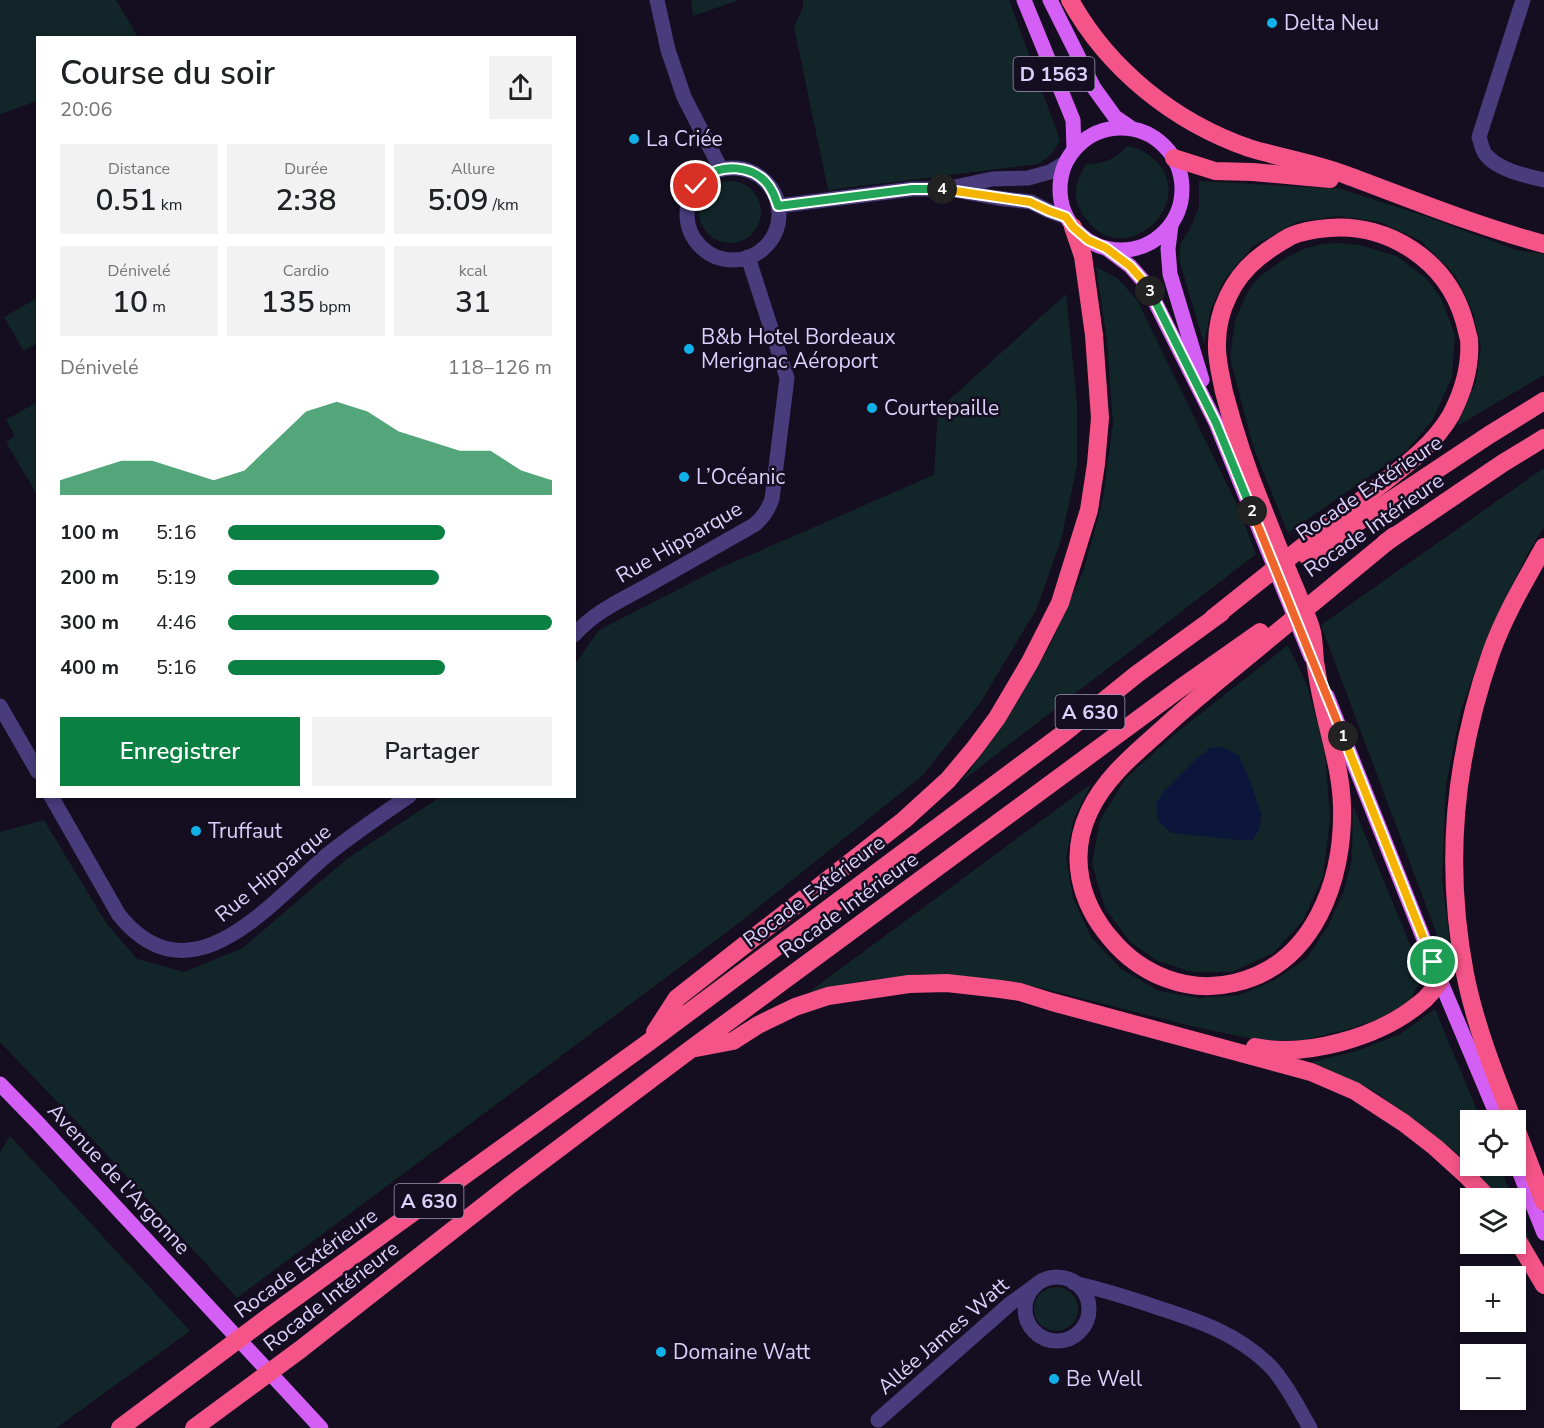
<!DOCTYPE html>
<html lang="fr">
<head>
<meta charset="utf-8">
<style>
  body { margin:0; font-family:"Nunito Sans",sans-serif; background:#f2f2f2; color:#202124; height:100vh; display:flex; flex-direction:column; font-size:22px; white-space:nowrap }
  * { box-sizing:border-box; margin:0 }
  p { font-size:20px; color:#757577 }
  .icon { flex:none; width:33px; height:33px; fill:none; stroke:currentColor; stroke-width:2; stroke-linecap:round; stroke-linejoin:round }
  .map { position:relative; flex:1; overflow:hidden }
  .side { position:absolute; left:36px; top:36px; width:540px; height:762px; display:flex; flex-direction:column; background:#fff; border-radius:0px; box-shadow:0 3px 9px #0003 }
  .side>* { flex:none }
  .tools { position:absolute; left:1460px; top:1110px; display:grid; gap:12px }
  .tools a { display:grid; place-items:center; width:66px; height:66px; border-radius:0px; background:#fff; box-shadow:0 3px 9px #0003; font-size:30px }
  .pin { position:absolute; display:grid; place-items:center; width:51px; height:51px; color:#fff; margin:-26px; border:3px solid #fff; border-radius:50%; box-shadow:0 2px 6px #0007 }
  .km { position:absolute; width:30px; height:30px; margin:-15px; border-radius:50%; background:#222; color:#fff; font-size:16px; line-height:30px; text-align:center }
  .round { display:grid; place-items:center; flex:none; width:63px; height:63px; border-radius:0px; background:#f2f2f2 }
  .head { display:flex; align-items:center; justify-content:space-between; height:102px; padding:0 24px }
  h1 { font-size:33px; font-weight:600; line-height:45px }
  .metrics { display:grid; grid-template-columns:repeat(3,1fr); gap:9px; height:102px; padding:6px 24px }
  .metrics div { display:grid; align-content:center; border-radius:0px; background:#f2f2f2; text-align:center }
  .metrics b { font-size:30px; font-weight:600 }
  .metrics small { font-size:16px; font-weight:400 }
  .metrics p { font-size:16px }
  .chart { height:168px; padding:12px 24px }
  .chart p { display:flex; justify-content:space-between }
  .chart svg { width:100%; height:108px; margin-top:6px; fill:#0b8043; opacity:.7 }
  .action { display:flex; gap:12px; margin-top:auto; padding:12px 24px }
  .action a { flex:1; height:69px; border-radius:0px; background:#0b8043; color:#fff; font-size:24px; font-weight:600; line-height:69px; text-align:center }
  .action a+a { background:#f2f2f2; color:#202124 }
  ul { padding:0 24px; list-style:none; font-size:20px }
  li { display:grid; grid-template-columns:96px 72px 1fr; align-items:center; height:45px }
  li i { height:15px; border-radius:8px; background:#0b8043 }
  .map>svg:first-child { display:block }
  .green { fill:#122629 }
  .water { fill:#0c163b }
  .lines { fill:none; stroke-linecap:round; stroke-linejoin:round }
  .minor { stroke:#493c7c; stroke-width:15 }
  .major { stroke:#d45ff4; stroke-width:15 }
  .highway { stroke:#f45487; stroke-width:18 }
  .split-1-casing { stroke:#fff; stroke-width:12 }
  .split-2-casing { stroke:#fff; stroke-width:12 }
  .split-3-casing { stroke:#fff; stroke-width:12 }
  .split-4-casing { stroke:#fff; stroke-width:12 }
  .split-5-casing { stroke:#fff; stroke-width:12 }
  .split-1 { stroke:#f5b400; stroke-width:8 }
  .split-2 { stroke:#f0652b; stroke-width:8 }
  .split-3 { stroke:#22a559; stroke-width:8 }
  .split-4 { stroke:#f5b400; stroke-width:8 }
  .split-5 { stroke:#22a559; stroke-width:8 }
  .poi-dot { fill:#10b1e9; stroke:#140e20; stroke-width:2 }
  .labels { text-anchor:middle; stroke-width:5; stroke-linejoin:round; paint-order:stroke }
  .shield { fill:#140e20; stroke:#a096ba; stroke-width:1.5 }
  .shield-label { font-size:20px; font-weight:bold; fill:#dcd0fc }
  .poi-label { font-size:21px; fill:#dcd0fc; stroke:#140e20; text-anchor:start }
  .street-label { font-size:21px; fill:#dcd0fc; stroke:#140e20 }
</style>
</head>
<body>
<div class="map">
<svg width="1544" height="1428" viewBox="0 0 1544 1428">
  <rect width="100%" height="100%" fill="#140e20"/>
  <g class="green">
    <polygon points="0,0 116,0 138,37 38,38 37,101 0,114"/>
    <polygon points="691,0 739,0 693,16"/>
    <polygon points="803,0 1009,0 1060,140 1052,154 1038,164 828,190 794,27 803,7"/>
    <path d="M1127,146C1139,148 1148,153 1156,161C1198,203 1125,272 1086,219C1071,198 1074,185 1086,164C1102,164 1117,159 1127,146Z"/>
    <circle cx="730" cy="212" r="31"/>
    <polygon points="1199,181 1341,189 1425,216 1516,250 1544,254 1544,375 1457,426 1476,382 1481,347 1473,312 1455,275 1421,241 1380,222 1338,216 1297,222 1253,246 1224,280 1211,309 1204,344 1179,259 1181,243 1191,227 1199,206"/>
    <polygon points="1341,243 1359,245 1397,256 1427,279 1441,298 1455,335 1452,377 1432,421 1407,450 1288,533 1253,446 1230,358 1235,320 1248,291 1259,277 1287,257 1304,249 1322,244"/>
    <polygon points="1096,267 1117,278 1137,300 1238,507 1256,554 962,781 1006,721 1051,644 1083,572 1093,537 1103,498 1113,424 1107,340"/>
    <polygon points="1066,294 1077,404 1077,466 1061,540 1036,610 980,703 923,775 740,922 237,1298 87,1133 0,1042 0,832 44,820 106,923 137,959 184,972 243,948 348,858 440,797 574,796 575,664 599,630 718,569 934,475 938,410"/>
    <polygon points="37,298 37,343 24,351 4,317"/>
    <polygon points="37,402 38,495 37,495 6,442 15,436 6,420"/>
    <polygon points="1544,468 1544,527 1529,551 1491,628 1461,710 1446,785 1442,878 1455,983 1321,625"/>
    <polygon points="1288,645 1307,685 1325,751 1330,818 1323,877 1302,922 1273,953 1232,972 1192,972 1158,961 1130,942 1105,908 1092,864 1100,820 1126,778 1176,733"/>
    <polygon points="1091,784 1074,818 1066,857 1073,898 1091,937 1121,969 1159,991 1199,998 1240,995 1275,980 1307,958 1328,926 1343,893 1352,859 1353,806 1423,976 1410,1000 1381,1018 1346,1030 1303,1040 1258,1040 1191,1026 1037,987 980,979 923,974 867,980 809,992"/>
    <polygon points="1435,1009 1481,1120 1470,1120 1470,1166 1499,1166 1513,1198 1499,1198 1459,1155 1415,1120 1372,1090 1311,1062 1357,1051 1400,1034"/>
    <polygon points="10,1136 190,1331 56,1428 0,1428 0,1152"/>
    <polygon points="1515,1204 1534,1250 1515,1222"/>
    <circle cx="1056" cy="1309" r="22"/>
  </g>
  <polygon class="water" points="1224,747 1239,756 1251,783 1262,817 1259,830 1253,840 1239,840 1171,833 1158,821 1156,803 1164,791 1196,759 1210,748"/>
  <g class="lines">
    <g class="minor">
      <polyline points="657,0 668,50 684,97 721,169"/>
      <path d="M1523,0L1479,137C1481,142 1482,151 1486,155C1498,170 1527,176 1544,180"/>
      <circle cx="733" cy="214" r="46"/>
      <polyline points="955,187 992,179 1028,178 1050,172 1065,163"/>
      <polyline points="778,206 912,189 949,189 997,198 1031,202 1049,211 1066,217"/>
      <path d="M574,635C596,610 624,599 652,583C686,564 720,544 754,525C763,518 768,510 772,499L787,378L748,257"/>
      <polyline points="0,706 38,772"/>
      <path d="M51,796L119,915C191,1004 270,903 327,855C353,834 381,815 409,796"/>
      <circle cx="1057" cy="1309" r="32"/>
      <path d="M1074,1283C1104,1290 1133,1299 1162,1309C1202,1322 1236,1334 1267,1363C1283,1378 1299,1409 1310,1428"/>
      <polyline points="878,1420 1011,1303 1036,1285"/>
    </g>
    <g class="major">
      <polyline points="1024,0 1073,120 1074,149"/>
      <polyline points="1050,0 1094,88 1115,117 1131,128"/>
      <circle cx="1121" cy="189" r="61"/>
      <polyline points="1171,225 1168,249 1170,274 1202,380"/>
      <polyline points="1106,248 1130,266 1146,284 1216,423 1311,657"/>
      <polyline points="1327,696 1440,980 1499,1120"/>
      <polyline points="0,1084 37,1122 321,1428"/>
      <polyline points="1515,1161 1544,1233"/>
    </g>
    <g class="highway">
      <path d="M1070,0C1108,69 1174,122 1249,148C1281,158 1314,163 1346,175C1411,199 1476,226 1544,244"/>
      <polyline points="1174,158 1215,171 1253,172 1330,179"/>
      <polyline points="1385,543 1503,463 1544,438"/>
      <polyline points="1307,556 1489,435 1544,401"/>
      <path d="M1213,618L1374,490C1402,468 1433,446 1451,415C1463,392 1471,365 1469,339C1468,336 1465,323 1464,320C1447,261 1389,223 1329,228C1316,229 1303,231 1291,236C1280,242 1268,250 1258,258C1233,278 1217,311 1217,343C1216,359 1221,376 1224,392C1234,430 1246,467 1261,504C1273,534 1285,565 1298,595C1302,607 1309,619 1312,632C1314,641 1314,651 1315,661C1317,674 1319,687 1322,700C1329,735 1341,770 1342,806C1344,880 1314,965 1234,983C1188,994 1141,975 1111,939C1080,903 1068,857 1089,812C1104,779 1134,754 1160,731C1184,709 1209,688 1235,667C1288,623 1341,580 1394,536"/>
      <polyline points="655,1032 677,998 904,820 948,780 974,749 997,718 1030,662 1060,603 1089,510 1096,464 1100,418 1094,335 1083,256 1073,227"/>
      <path d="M1255,1047C1306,1058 1379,1037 1419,1004C1428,998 1434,989 1440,980"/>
      <polyline points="696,1048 733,1041 758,1025 795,1007 828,996 909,984 947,983 1000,989 1020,992 1052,1002 1311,1072 1355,1091 1404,1123 1435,1147 1466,1175 1488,1198"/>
      <path d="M1513,1120C1494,1073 1475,1024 1465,974C1444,863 1454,759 1491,653C1504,616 1525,581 1544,547"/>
      <polyline points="1515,1126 1544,1202"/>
      <polyline points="1515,1236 1544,1285"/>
      <polyline points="120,1428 267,1318 649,1042 1064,733 1137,674 1221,613"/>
      <polyline points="194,1428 301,1349 509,1186 691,1049 1182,687 1260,632"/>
    </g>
  </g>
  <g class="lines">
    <g class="split-1-casing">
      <polyline id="split-1" points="1343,736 1433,962"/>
    </g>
    <g class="split-2-casing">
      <polyline id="split-2" points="1252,511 1343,736"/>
    </g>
    <g class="split-3-casing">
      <polyline id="split-3" points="1150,291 1216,423 1252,511"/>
    </g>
    <g class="split-4-casing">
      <polyline id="split-4" points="942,189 1030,202 1049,211 1066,217 1073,227 1088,240 1106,248 1130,266 1146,284 1150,291"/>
    </g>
    <g class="split-5-casing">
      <path id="split-5" d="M696,186C699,183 702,179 706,176C724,164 750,166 765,181C772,188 775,197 778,206L912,189H942"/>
    </g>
    <use href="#split-1" class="split-1"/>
    <use href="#split-2" class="split-2"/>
    <use href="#split-3" class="split-3"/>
    <use href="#split-4" class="split-4"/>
    <use href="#split-5" class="split-5"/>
  </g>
  <g class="poi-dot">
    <circle cx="1272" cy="23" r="6"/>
    <circle cx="634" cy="139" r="6"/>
    <circle cx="689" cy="349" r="6"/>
    <circle cx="872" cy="408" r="6"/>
    <circle cx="684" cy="477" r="6"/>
    <circle cx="196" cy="831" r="6"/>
    <circle cx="661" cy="1352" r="6"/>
    <circle cx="1054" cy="1379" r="6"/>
  </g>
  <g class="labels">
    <g class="shield">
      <rect x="1013.5" y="57" width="81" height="34" rx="4.5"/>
      <rect x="1055.5" y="695" width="69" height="34" rx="4.5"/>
      <rect x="394.5" y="1184" width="69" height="34" rx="4.5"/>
    </g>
    <g class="shield-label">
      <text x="1054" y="81">D 1563</text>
      <text x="1090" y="719">A 630</text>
      <text x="429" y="1208">A 630</text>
    </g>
    <g class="poi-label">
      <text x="1284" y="30">Delta Neu</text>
      <text x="646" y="146">La Criée</text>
      <text x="701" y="344">B&amp;b Hotel Bordeaux<tspan x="701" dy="24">Merignac Aéroport</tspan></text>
      <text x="884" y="415">Courtepaille</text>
      <text x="696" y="484">L’Océanic</text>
      <text x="208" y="838">Truffaut</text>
      <text x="673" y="1359">Domaine Watt</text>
      <text x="1066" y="1386">Be Well</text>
    </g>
    <g class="street-label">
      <text transform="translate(1369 488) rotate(-34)" y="7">Rocade Extérieure</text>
      <text transform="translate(1374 525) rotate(-35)" y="7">Rocade Intérieure</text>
      <text transform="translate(679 542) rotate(-30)" y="7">Rue Hipparque</text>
      <text transform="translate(273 873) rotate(-39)" y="7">Rue Hipparque</text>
      <text transform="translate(814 891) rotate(-37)" y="7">Rocade Extérieure</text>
      <text transform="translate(849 905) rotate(-36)" y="7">Rocade Intérieure</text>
      <text transform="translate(119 1179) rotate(47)" y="7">Avenue de l'Argonne</text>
      <text transform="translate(306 1263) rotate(-36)" y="7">Rocade Extérieure</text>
      <text transform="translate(331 1296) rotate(-38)" y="7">Rocade Intérieure</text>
      <text transform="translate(943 1336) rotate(-41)" y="7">Allée James Watt</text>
    </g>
  </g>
</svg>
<div class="tools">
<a><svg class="icon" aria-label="locate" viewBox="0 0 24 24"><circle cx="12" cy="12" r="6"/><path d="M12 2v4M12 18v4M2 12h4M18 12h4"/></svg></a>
<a><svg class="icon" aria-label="layers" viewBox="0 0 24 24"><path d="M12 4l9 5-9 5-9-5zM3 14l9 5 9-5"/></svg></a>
<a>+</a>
<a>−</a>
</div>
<div class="pin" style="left:1433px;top:962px;background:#1e9e55"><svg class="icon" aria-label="arrive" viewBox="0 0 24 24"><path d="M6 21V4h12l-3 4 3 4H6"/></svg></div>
<div class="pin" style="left:696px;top:186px;background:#d93025"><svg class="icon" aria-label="check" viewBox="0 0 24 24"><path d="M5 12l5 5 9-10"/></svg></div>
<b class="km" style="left:1343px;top:736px">1</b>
<b class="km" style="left:1252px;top:511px">2</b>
<b class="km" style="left:1150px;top:291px">3</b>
<b class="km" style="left:942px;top:189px">4</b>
<section class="side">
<div class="head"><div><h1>Course du soir</h1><p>20:06</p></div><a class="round"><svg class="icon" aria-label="share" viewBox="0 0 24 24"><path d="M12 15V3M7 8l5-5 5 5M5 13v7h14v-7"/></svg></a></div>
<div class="metrics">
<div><p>Distance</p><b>0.51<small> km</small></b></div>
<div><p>Durée</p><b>2:38</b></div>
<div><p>Allure</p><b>5:09<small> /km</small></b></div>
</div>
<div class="metrics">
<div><p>Dénivelé</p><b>10<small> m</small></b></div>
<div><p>Cardio</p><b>135<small> bpm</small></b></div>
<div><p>kcal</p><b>31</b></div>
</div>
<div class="chart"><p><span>Dénivelé</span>118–126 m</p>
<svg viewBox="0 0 160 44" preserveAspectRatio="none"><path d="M0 44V38L10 34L20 30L30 30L40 34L50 38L60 34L70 22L80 10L90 6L100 10L110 18L120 22L130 26L140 26L150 34L160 38V44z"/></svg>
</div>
<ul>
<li><b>100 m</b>5:16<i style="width:67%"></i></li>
<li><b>200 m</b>5:19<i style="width:65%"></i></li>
<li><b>300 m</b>4:46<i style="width:100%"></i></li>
<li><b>400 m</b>5:16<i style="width:67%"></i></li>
</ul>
<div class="action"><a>Enregistrer</a><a>Partager</a></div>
</section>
</div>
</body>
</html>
